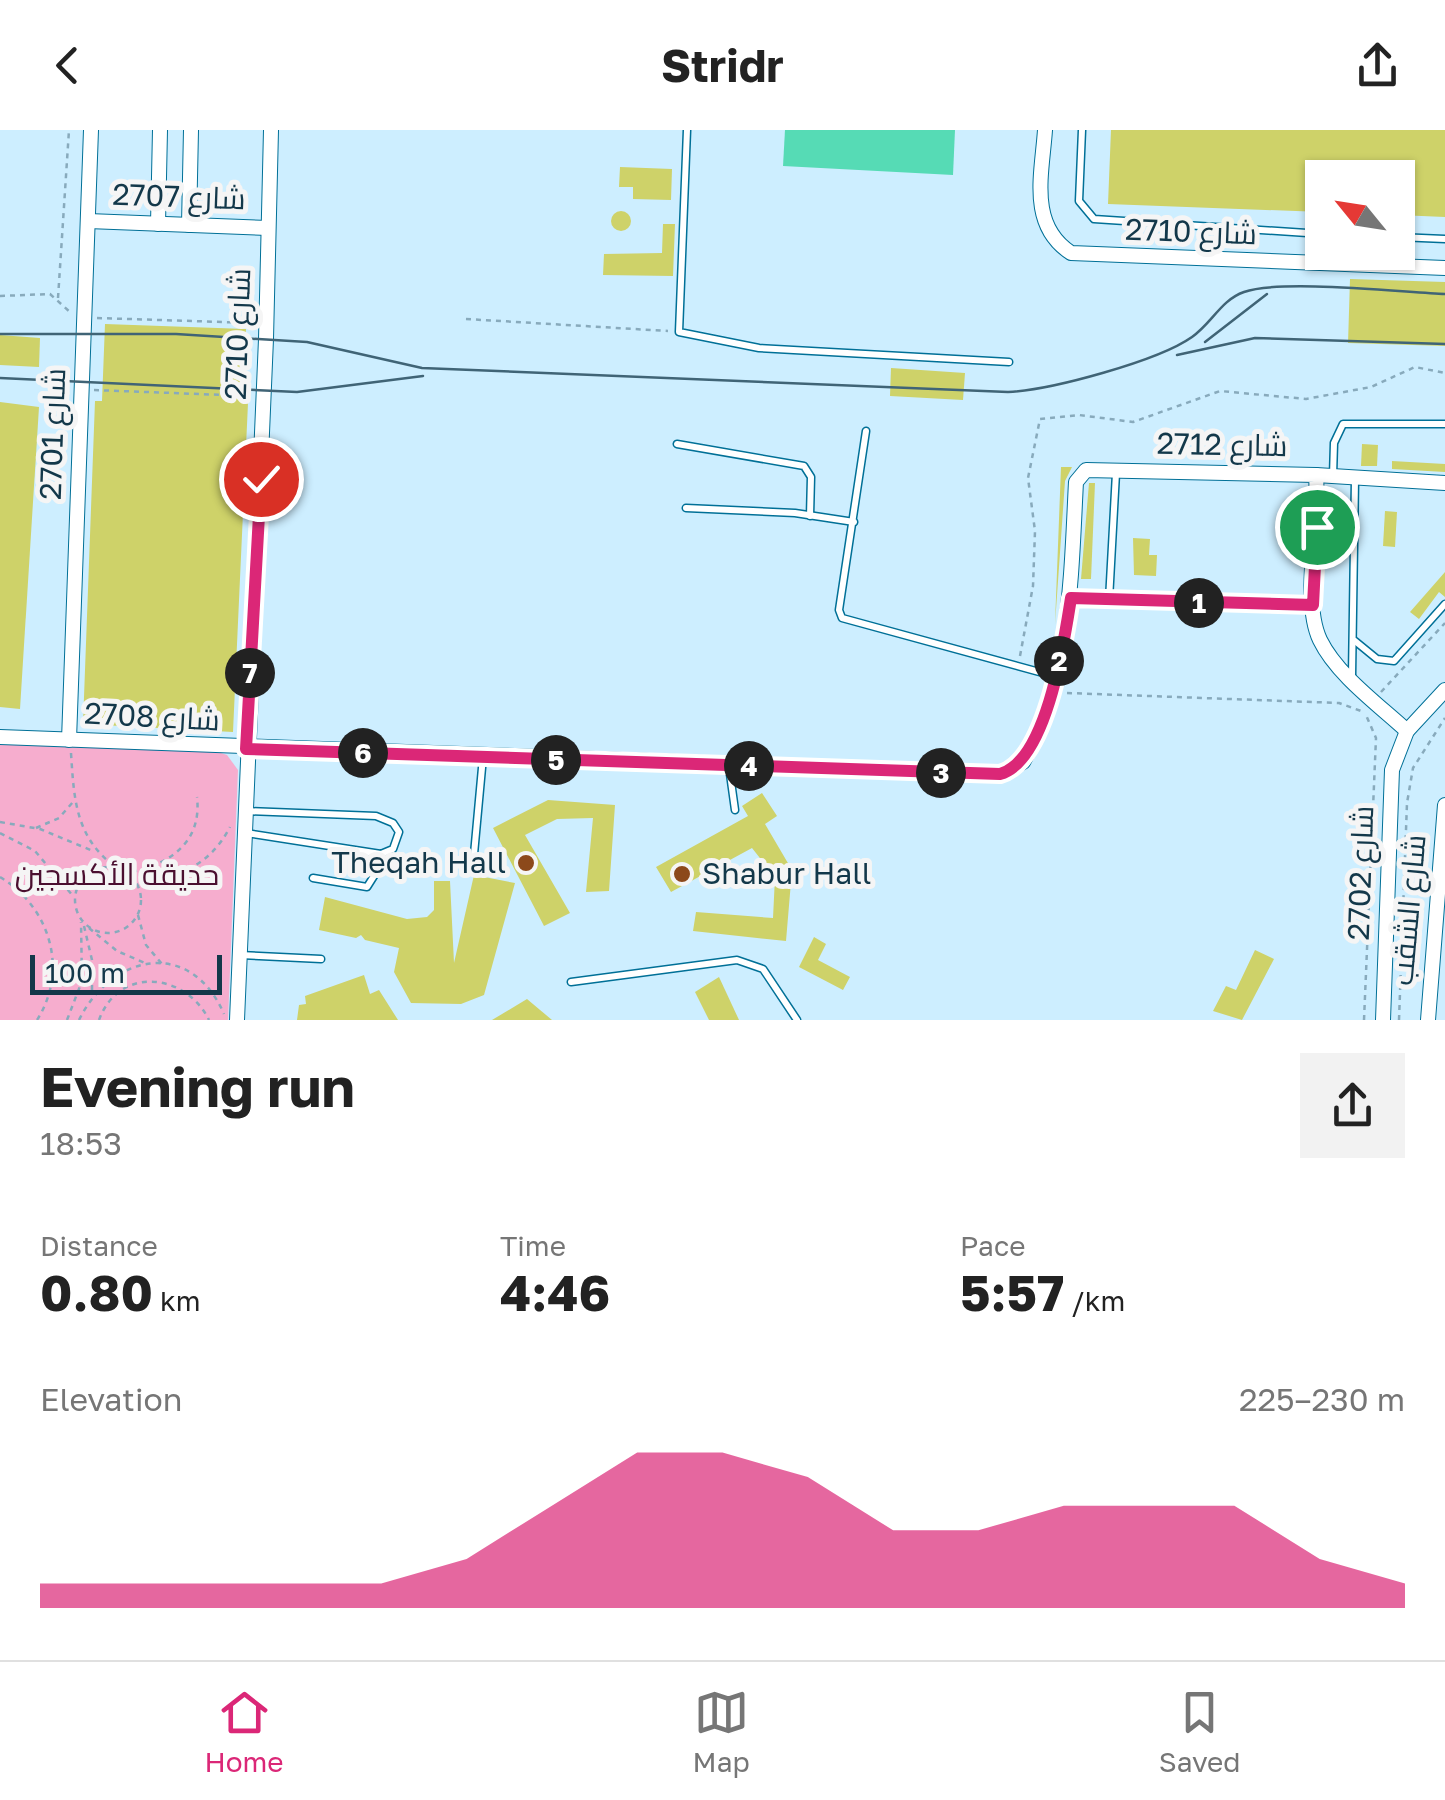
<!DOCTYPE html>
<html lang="en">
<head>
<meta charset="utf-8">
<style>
  body { margin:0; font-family:"Golos Text",Cairo,sans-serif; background:#f2f2f2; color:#222; height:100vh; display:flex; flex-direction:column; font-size:38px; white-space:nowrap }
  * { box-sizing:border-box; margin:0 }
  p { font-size:32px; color:#767676 }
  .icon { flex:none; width:55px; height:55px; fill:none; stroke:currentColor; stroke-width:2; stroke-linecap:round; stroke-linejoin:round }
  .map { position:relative; height:890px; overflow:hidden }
  .details { display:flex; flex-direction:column; background:#fff; flex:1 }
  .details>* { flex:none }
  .needle { width:65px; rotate:300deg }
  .tools { position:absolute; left:1305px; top:30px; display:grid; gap:20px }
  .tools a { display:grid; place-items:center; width:110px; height:110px; border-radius:0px; background:#fff; box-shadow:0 2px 8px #0004; font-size:50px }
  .scale { position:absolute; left:30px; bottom:25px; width:192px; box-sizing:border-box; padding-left:10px; border:5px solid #13384a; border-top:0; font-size:28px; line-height:35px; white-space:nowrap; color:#13384a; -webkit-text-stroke:8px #f5f5f5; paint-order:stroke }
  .pin { position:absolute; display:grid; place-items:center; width:85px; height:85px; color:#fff; margin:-42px; border:5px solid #fff; border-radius:50%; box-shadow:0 2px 10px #0007 }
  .km { position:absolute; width:50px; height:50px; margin:-25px; border-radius:50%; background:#222; color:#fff; font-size:28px; line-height:50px; text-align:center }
  .round { display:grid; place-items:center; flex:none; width:105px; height:105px; border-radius:0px; background:#f2f2f2 }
  .headline { display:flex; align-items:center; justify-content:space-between; height:170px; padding:0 40px }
  h1 { font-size:55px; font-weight:700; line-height:75px }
  .stats { display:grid; grid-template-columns:repeat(3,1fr); gap:15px; height:170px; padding:10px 40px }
  .stats div { display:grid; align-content:center }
  .stats b { font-size:50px; font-weight:700 }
  .stats small { font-size:28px; font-weight:400 }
  .stats p { font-size:28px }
  .chart { height:280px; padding:20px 40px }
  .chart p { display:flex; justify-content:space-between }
  .chart svg { width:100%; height:180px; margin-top:10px; fill:#db2777; opacity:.7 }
  header { display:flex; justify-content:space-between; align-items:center; height:130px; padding:0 40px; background:#fff; font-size:45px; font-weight:700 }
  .tab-bar { display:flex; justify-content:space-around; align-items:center; height:140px; border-top:2px solid #e0e0e0; background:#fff; font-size:28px; color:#767676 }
  .tab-bar a { display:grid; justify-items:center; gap:5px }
  .tab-bar .current { color:#db2777 }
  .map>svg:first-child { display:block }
  .green { fill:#f6adce }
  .water { fill:#56dbb5 }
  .building { fill:#ced269 }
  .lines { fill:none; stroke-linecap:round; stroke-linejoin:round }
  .lane-casing { stroke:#007097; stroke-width:9 }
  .street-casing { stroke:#007097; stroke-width:16 }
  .path { stroke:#88aabc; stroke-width:2.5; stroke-dasharray:5 5; stroke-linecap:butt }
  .lane { stroke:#fff; stroke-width:6 }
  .street { stroke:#fff; stroke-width:14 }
  .tram { stroke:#406476; stroke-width:2.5 }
  .route-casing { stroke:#fff; stroke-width:20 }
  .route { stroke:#db2777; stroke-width:12 }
  .poi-dot { fill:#8c491b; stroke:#f5f5f5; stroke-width:4 }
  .labels { text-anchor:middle; stroke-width:10; stroke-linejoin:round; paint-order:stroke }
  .street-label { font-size:30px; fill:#13384a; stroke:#f5f5f5 }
  .poi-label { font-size:30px; fill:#13384a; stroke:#f5f5f5; text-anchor:end }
  .park-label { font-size:30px; fill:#4b0f30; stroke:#f5f5f5 }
</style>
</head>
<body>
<header><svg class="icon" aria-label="back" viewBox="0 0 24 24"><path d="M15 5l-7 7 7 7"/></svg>Stridr<svg class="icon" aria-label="share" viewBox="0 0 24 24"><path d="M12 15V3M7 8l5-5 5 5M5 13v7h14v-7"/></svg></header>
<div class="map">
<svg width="1445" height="890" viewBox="0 0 1445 890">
  <rect width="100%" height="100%" fill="#cdeeff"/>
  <polygon class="green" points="0,613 218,622 227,625 238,640 228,890 0,890"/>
  <polygon class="water" points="785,0 955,0 953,45 783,36"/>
  <g class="building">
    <polygon points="1111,0 1445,0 1445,87 1398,85 1398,48 1322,48 1322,82 1108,74"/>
    <polygon points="620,37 672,39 671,70 633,69 633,57 619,57"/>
    <circle cx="621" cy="91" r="10"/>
    <polygon points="663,94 675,94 673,146 603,145 604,124 662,123"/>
    <polygon points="1350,149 1445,152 1445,216 1348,213"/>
    <polygon points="105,194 246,199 242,273 248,273 233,602 83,594 95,271 102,271"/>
    <polygon points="0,205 40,208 39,237 0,235"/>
    <polygon points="891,238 965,243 963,270 890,266"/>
    <polygon points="0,272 39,277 20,579 0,577"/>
    <polygon points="1362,314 1378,315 1377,336 1361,336"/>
    <polygon points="1392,331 1445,334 1445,342 1392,339"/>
    <polygon points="1061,337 1072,337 1065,351 1055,494"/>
    <polygon points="1089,353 1095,353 1091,449 1081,449"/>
    <polygon points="1385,381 1397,382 1395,417 1383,416"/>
    <polygon points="1133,408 1150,409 1149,425 1157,425 1156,446 1134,445"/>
    <polygon points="1445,442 1445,467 1439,462 1419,489 1410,482"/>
    <polygon points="762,663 777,686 765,694 792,740 786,811 693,801 696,782 773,788 775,747 752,718 671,762 656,737 748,686 742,676"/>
    <polygon points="548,670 615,675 609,761 586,762 593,688 557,689 525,705 570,783 544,796 493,698"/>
    <polygon points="474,745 515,753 484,865 461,874 411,873 394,842 399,818 365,810 361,805 356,808 319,800 325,767 407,789 427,787 434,780 434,751 450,751 454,833"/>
    <polygon points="814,807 826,814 818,830 850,847 843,860 799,837"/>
    <polygon points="1255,820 1274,829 1242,890 1213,881 1226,856 1236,860"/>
    <polygon points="364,845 370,864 379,860 398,890 297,890 299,875 306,874 305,866"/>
    <polygon points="719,847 739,890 709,890 695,862"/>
    <polygon points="527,869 552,890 492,890"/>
  </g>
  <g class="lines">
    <g class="lane-casing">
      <g id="lane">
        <polyline points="687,0 679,202 759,218 1009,232"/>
        <polyline points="1082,0 1079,71 1094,89 1322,104"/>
        <polyline points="1398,107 1445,109"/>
        <polyline points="866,301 839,480 842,488 1054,546"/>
        <polyline points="677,314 804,336 811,347 810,386"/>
        <polyline points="1333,346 1334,313 1343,294 1445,294"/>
        <polyline points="686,378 795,383 854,392"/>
        <polyline points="1109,470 1116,343"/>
        <polyline points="1355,511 1377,529 1394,531 1445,474"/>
        <polyline points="1352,546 1355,349"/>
        <polyline points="729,637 735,680"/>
        <polyline points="245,681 376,686 393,693 399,702 393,719 381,724 246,703"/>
        <polyline points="473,735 483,627"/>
        <polyline points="313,748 367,757 379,738 381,724"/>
        <polyline points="240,825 321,829"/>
        <polyline points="571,852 737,830 763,839 797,890"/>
      </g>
    </g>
    <g class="street-casing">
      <g id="street">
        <path d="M1045,0C1042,44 1028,95 1071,123L1445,138"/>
        <polyline points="88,91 268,98"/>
        <polyline points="158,94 160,0"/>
        <polyline points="189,95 191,0"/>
        <polyline points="1316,345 1445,353"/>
        <polyline points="1071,468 1313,475"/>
        <path d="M0,607L1000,644L1023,632C1071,547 1071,447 1076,352L1086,340L1316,345C1320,391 1301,470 1320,510C1337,545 1379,575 1407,601"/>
        <polyline points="69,610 91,0"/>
        <polyline points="237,890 266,209 271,0"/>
        <polyline points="1383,890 1392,640 1407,601 1445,560"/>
        <polyline points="1428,890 1445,675"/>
      </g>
    </g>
    <g class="path">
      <polyline points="0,166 50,164 70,182"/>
      <polyline points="58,168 69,0"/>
      <polyline points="97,188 254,193"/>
      <polyline points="466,189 668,201"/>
      <polyline points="94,260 251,266"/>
      <polyline points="1020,526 1033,456 1035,401 1028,348 1040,289 1079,285 1133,292 1220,261 1306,269 1371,257 1415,237 1445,243"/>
      <polyline points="1381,562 1445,493"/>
      <polyline points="1067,563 1339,573 1361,581"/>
      <path d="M71,623C74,668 75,706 114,736"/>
      <polyline points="0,692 40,699 93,721"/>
      <polyline points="36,698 59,688 73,672"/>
      <polyline points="0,703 35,721 73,766"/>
      <circle cx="108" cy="770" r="33"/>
      <path d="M129,742C172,755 210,736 230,697"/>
      <path d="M132,742C172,733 202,711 197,667"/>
      <path d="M0,747C50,777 69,840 37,890"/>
      <polyline points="138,785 146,815 162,834"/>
      <polyline points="84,796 92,830 92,862"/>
      <polyline points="89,798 117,821 145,833"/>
      <polyline points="67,890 82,851 81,792"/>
      <path d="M79,890C112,823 191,808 224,884"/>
      <path d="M99,890C119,835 186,843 209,890"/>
      <polyline points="1364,890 1376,608 1366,585"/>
      <polyline points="1399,890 1407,673 1413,638 1445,588"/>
    </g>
    <use href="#lane" class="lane"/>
    <use href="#street" class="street"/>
    <g class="tram">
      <path d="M0,204H176L307,212L422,238L1008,262C1051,260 1158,231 1192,207C1212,193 1221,170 1244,162C1280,149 1400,162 1445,164"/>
      <polyline points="1205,212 1267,164"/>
      <polyline points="1177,225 1255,208 1445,214"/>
      <polyline points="0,248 297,262 423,246"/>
    </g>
  </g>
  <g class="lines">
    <g class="route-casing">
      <path id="route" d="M261,349L246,619L1000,644C1047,631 1064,512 1071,468L1313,475L1317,397"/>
    </g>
    <use href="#route" class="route"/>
  </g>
  <g class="poi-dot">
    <circle cx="526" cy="733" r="10"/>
    <circle cx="682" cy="744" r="10"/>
  </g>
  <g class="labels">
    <g class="street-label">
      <text transform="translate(179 67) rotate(2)" y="10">شارع 2707</text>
      <text transform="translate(1191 102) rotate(2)" y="10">شارع 2710</text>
      <text transform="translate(238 204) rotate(-88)" y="10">شارع 2710</text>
      <text transform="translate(53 304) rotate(-88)" y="10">شارع 2701</text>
      <text transform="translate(1222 315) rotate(1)" y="10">شارع 2712</text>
      <text transform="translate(152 587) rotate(3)" y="10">شارع 2708</text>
      <text transform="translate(1361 743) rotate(-88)" y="10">شارع 2702</text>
      <text transform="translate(1409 780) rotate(-85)" y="10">شارع الشقب</text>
    </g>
    <g class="poi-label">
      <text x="506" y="743">Theqah Hall</text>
      <text x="702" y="754" text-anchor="start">Shabur Hall</text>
    </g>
    <g class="park-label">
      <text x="117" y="755">حديقة الأكسجين</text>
    </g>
  </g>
</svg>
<div class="tools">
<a><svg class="needle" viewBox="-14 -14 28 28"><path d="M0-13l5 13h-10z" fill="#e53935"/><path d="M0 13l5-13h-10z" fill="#767676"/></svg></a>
</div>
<div class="scale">100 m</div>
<div class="pin" style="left:1317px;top:397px;background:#1e9e55"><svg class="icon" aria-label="arrive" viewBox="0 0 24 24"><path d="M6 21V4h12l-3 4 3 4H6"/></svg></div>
<div class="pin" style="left:261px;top:349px;background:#d93025"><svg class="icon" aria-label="check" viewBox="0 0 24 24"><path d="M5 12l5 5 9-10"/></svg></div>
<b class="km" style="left:1199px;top:473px">1</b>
<b class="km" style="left:1059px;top:531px">2</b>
<b class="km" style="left:941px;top:643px">3</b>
<b class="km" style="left:749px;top:636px">4</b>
<b class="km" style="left:556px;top:630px">5</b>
<b class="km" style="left:363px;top:623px">6</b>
<b class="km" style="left:250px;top:543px">7</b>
</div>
<section class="details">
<div class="headline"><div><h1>Evening run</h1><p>18:53</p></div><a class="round"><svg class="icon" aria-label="share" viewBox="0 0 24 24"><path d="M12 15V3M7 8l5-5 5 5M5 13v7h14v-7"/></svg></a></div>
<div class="stats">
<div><p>Distance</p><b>0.80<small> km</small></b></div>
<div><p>Time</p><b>4:46</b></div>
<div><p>Pace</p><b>5:57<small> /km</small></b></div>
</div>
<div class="chart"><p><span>Elevation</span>225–230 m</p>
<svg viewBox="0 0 160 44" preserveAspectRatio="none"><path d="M0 44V38L10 38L20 38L30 38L40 38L50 32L60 19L70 6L80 6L90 12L100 25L110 25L120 19L130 19L140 19L150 32L160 38V44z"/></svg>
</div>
</section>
<nav class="tab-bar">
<a class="current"><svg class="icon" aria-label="home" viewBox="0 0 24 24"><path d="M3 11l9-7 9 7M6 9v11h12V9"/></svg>Home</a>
<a><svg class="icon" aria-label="map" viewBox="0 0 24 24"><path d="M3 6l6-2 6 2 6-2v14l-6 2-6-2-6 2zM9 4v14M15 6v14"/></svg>Map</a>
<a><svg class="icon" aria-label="saved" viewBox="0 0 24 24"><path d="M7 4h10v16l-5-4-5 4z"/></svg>Saved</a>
</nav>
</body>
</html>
